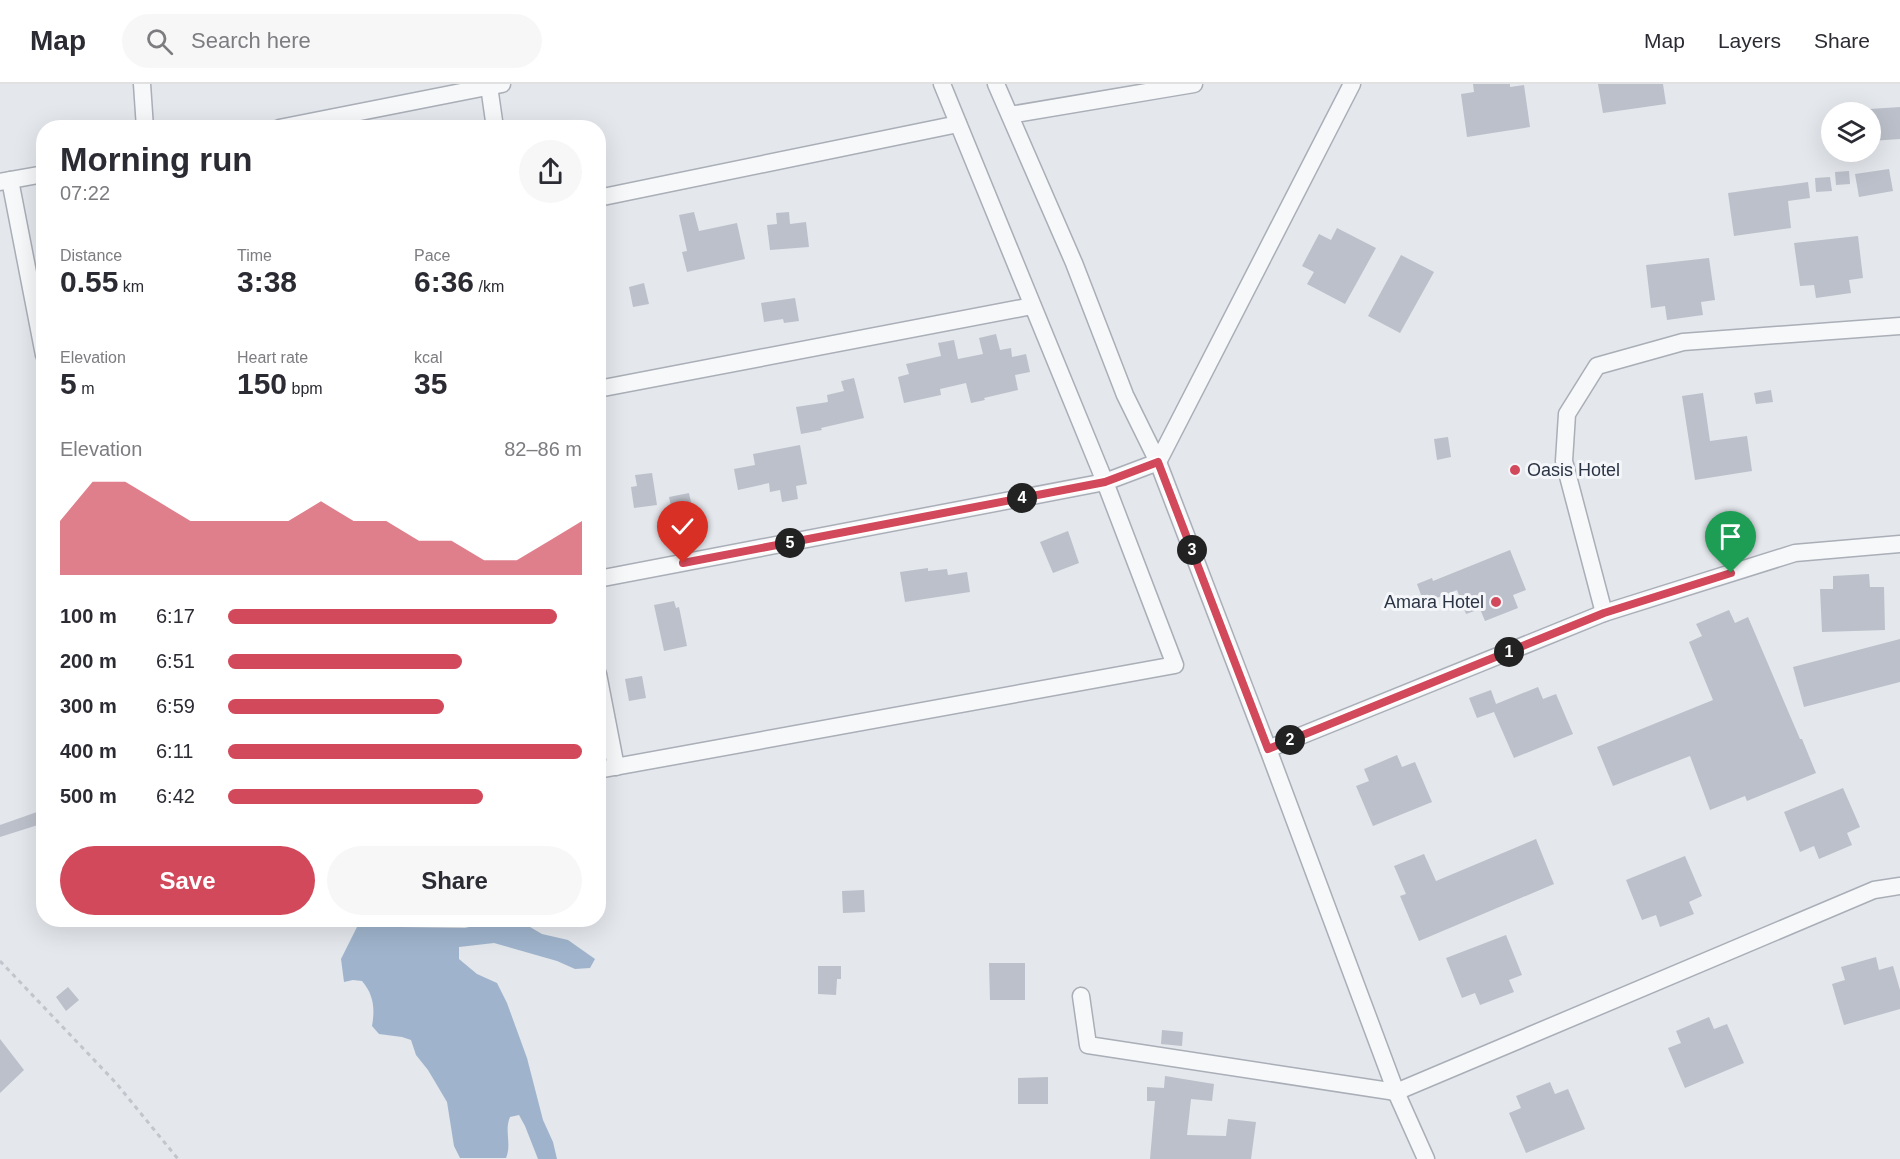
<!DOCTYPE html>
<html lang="en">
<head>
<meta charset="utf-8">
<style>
  body { margin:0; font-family:Arial,sans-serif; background:#f7f7f7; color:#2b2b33; height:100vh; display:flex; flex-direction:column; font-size:22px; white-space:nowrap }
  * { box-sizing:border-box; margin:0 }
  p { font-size:20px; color:#7c7c81 }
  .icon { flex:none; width:33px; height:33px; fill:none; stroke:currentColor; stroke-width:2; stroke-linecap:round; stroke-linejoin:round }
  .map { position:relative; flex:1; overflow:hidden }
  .side { position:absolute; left:36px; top:36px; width:570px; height:807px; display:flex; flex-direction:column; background:#fff; border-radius:24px; box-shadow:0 6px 24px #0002 }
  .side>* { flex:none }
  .fabs { position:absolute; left:1821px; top:18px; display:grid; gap:12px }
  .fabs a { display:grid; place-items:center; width:60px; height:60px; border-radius:50%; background:#fff; box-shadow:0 6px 24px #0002; font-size:30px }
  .pin { position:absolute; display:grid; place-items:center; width:51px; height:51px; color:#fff; margin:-62px -26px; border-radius:50% 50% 50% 0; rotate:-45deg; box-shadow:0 0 6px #0007 }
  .pin .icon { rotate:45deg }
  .km { position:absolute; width:30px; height:30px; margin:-15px; border-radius:50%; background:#222; color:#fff; font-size:16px; line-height:30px; text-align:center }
  .round { display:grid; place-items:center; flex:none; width:63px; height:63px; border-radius:32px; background:#f7f7f7 }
  .summary { display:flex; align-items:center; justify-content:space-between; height:102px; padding:0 24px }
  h1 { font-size:33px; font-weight:800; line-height:45px }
  .figures { display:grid; grid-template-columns:repeat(3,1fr); gap:9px; height:102px; padding:6px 24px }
  .figures div { display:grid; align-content:center }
  .figures b { font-size:30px; font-weight:800 }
  .figures small { font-size:16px; font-weight:400 }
  .figures p { font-size:16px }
  .chart { height:168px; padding:12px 24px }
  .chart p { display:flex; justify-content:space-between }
  .chart svg { width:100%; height:108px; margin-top:6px; fill:#d1495b; opacity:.7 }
  .action { display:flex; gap:12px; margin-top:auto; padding:12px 24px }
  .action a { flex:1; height:69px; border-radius:36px; background:#d1495b; color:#fff; font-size:24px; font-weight:800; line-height:69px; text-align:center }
  .action a+a { background:#f7f7f7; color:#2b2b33 }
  ul { padding:0 24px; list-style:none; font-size:20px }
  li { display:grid; grid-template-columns:96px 72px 1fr; align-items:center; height:45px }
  li i { height:15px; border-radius:8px; background:#d1495b }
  header { display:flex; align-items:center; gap:36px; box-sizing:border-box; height:84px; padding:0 30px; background:#fff; border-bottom:2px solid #e1e1e2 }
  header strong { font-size:28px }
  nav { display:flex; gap:33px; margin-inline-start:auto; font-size:21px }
  .search { width:420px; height:54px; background:#f7f7f7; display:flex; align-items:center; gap:15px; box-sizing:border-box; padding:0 21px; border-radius:33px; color:#7c7c81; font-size:22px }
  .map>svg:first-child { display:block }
  .water { fill:#9fb4cc }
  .building { fill:#bbc0ca }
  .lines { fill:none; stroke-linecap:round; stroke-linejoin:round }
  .minor-casing { stroke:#a9aeb7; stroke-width:19 }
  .path { stroke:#c2c5cb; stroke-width:3; stroke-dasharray:4.5 4.5; stroke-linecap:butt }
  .minor { stroke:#f7f8fa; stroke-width:16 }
  .route-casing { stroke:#fff; stroke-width:12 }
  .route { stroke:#d1495b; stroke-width:8 }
  .poi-dot { fill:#d1495b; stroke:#f4f6f9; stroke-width:2 }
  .labels { text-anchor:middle; stroke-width:6; stroke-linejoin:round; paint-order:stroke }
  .poi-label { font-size:18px; fill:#2b3445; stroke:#f4f6f9; text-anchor:start }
</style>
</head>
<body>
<header>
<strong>Map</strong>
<div class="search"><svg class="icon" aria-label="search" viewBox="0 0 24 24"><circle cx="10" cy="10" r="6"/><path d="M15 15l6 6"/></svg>Search here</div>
<nav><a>Map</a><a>Layers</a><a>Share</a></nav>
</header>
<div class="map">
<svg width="1900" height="1075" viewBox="0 0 1900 1075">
  <rect width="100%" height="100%" fill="#e4e7ec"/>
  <path class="water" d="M364,836H394L400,843L465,844L491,838L493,836H518L542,850L568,856L595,875L590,884L575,885L557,877L494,859L459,863V875L477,890L497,899L507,919L527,974L543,1036L553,1058L557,1075H538L525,1042L519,1031L510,1033C504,1047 512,1060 506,1074H460L454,1062L447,1018L428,986L416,971L411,956L402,953L379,950L372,942C375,925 374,911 362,897L353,896L344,898L341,875L358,841Z"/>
  <g class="building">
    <polygon points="1473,0 1510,0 1510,3 1524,1 1530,43 1467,53 1461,10 1474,8"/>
    <polygon points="1598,0 1663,0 1666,20 1603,29"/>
    <polygon points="1900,23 1900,55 1871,57 1870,25"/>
    <polygon points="1889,85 1893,107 1859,113 1855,90"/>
    <polygon points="1849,87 1850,100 1836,101 1835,88"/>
    <polygon points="1830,93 1832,107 1816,108 1815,94"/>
    <polygon points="1808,98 1810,114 1788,117 1791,144 1734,152 1728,109"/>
    <polygon points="694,128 699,147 737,139 745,175 687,188 682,168 687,167 679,131"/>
    <polygon points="789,128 790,140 806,138 809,163 770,166 767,141 777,140 776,129"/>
    <polygon points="1337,144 1376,164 1345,220 1307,200 1314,188 1302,182 1319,150 1331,156"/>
    <polygon points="1858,152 1863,194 1849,196 1851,209 1816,214 1814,201 1800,202 1794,159"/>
    <polygon points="1401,171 1434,188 1400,249 1368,232"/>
    <polygon points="1709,174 1715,216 1701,218 1703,231 1667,236 1665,222 1651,224 1646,181"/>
    <polygon points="644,199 649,220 633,223 629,203"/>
    <polygon points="795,214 799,237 784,239 783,235 764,238 761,219"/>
    <polygon points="996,250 1000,266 1011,264 1012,273 1026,270 1030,288 1015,291 1018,306 984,314 985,316 971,319 966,299 940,305 941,311 904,319 898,293 909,290 906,280 941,272 938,259 954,256 958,275 983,270 979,254"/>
    <polygon points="854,294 864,334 821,344 822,346 801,350 796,323 828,318 827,311 844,307 841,297"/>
    <polygon points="1771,306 1773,318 1756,320 1754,309"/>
    <polygon points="1703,309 1710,357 1747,352 1752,387 1695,396 1682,312"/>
    <polygon points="1448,353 1451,373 1437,376 1434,355"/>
    <polygon points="800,361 807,400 796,402 798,415 782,418 780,406 770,408 769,399 738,406 734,385 755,381 753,370"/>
    <polygon points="652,389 657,421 634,424 631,403 637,402 635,391"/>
    <polygon points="689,409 692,423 672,427 669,413"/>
    <polygon points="1068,447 1079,479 1053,489 1040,458"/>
    <polygon points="1510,466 1526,506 1513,511 1518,524 1485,537 1480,525 1466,530 1457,506 1424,519 1417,500 1432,494 1433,497"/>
    <polygon points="928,484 928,487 947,485 948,491 967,488 970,508 905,518 900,488"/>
    <polygon points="1869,490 1870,503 1884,503 1885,546 1822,548 1820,505 1833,505 1833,492"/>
    <polygon points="674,517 676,524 679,523 687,562 664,567 654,521"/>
    <polygon points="1729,526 1735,539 1748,533 1800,655 1802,655 1816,689 1747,717 1745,712 1710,726 1690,672 1613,702 1597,663 1713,616 1689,558 1702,552 1696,540"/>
    <polygon points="1900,555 1900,598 1804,623 1793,583"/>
    <polygon points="642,592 646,614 629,617 625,595"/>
    <polygon points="1538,603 1543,615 1556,610 1573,650 1514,674 1494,628 1477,634 1469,614 1491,606 1496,620"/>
    <polygon points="1397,671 1402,683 1415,678 1432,718 1373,742 1356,702 1369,697 1364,685"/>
    <polygon points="1843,704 1860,743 1847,749 1852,761 1819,775 1814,762 1800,768 1784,728"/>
    <polygon points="37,728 41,740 0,753 0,741"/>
    <polygon points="1536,755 1554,800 1419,857 1400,812 1406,810 1394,782 1424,770 1436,797"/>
    <polygon points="1685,772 1702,812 1689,818 1694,830 1660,843 1656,831 1642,836 1626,796"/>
    <polygon points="864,806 865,828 843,829 842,807"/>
    <polygon points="1506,851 1522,891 1509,896 1514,908 1480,921 1475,909 1462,914 1446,874"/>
    <polygon points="1876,873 1879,886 1893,882 1900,906 1900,925 1844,941 1832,900 1845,896 1841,883"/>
    <polygon points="989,879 1025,879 1025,916 990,916"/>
    <polygon points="818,882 841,882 841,895 837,895 836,911 818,910"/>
    <polygon points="68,903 79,916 66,927 56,913"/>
    <polygon points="1709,933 1714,945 1727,940 1744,979 1685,1004 1668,964 1681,959 1676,947"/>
    <polygon points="1162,946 1183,948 1182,962 1161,960"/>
    <polygon points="0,955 24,986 0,1009"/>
    <polygon points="1165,992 1214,1000 1212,1017 1191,1015 1187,1051 1226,1052 1228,1035 1256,1038 1251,1075 1150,1075 1155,1017 1147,1017 1147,1003 1164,1004"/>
    <polygon points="1048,993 1048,1020 1018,1020 1018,994"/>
    <polygon points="1550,998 1555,1010 1568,1005 1585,1045 1526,1069 1509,1029 1521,1024 1516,1012"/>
  </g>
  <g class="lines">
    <g class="minor-casing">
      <g id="minor">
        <polyline points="142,0 145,44"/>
        <polyline points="996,0 1074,179 1125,311 1158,378 1268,665 1396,1008 1426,1075"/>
        <polyline points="489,2 495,44"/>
        <polyline points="1010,31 1194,0"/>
        <polyline points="279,44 502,0"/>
        <polyline points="10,96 44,271"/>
        <polyline points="0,98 44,90"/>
        <polyline points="598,114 958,40"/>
        <polyline points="598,305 1032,222"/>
        <polyline points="598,495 1105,398 1158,378 1352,0"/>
        <polyline points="1604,529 1564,377 1567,330 1597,282 1683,258 1900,242"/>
        <polyline points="598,590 616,683"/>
        <polyline points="1268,665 1604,529 1795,469 1900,460"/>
        <polyline points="598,686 1175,581 1105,398 942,0"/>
        <polyline points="1081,912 1088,961 1396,1008 1874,806 1900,802"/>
      </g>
    </g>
    <polyline class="path" points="0,877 116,999 178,1075"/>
    <use href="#minor" class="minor"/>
  </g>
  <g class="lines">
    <g class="route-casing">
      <polyline id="route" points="683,479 1105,398 1158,378 1268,665 1604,529 1731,489"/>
    </g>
    <use href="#route" class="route"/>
  </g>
  <g class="poi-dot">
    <circle cx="1515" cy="386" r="6"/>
    <circle cx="1496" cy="518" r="6"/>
  </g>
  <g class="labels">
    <g class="poi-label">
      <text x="1527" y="392">Oasis Hotel</text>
      <text x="1484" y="524" text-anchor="end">Amara Hotel</text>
    </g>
  </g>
</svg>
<div class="fabs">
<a><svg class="icon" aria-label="layers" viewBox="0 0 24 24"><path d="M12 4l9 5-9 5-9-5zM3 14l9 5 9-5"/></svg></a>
</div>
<div class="pin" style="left:1731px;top:489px;background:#1e9e55"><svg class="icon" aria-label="arrive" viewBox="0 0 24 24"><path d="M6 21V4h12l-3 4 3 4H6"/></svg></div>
<div class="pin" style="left:683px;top:479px;background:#d93025"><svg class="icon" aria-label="check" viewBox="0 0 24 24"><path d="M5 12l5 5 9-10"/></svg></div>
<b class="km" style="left:1509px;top:568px">1</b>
<b class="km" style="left:1290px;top:656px">2</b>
<b class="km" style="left:1192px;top:466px">3</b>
<b class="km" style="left:1022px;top:414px">4</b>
<b class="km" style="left:790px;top:459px">5</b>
<section class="side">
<div class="summary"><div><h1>Morning run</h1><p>07:22</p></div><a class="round"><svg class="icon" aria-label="share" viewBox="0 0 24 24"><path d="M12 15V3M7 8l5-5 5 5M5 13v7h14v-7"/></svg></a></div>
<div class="figures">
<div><p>Distance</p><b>0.55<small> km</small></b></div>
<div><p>Time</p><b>3:38</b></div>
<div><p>Pace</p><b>6:36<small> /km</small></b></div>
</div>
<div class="figures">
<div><p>Elevation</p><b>5<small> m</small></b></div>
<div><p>Heart rate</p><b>150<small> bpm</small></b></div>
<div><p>kcal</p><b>35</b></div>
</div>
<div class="chart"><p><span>Elevation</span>82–86 m</p>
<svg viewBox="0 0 160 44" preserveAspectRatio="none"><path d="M0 44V22L10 6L20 6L30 14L40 22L50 22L60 22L70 22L80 14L90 22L100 22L110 30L120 30L130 38L140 38L150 30L160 22V44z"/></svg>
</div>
<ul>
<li><b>100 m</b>6:17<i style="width:93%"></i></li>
<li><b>200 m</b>6:51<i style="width:66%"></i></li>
<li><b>300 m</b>6:59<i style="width:61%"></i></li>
<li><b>400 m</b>6:11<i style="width:100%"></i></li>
<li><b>500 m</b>6:42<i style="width:72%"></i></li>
</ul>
<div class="action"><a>Save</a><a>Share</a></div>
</section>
</div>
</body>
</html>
